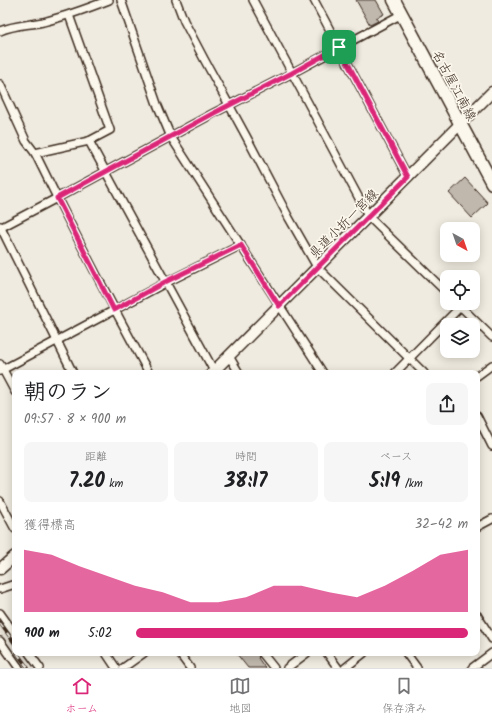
<!DOCTYPE html>
<html lang="ja">
<head>
<meta charset="utf-8">
<style>
  body { margin:0; font-family:Kalam,"Klee One",sans-serif; background:#f6f6f6; color:#202124; height:100vh; display:flex; flex-direction:column; font-size:15px; white-space:nowrap }
  * { box-sizing:border-box; margin:0 }
  p { font-size:13px; color:#757577 }
  .icon { flex:none; width:22px; height:22px; fill:none; stroke:currentColor; stroke-width:2; stroke-linecap:round; stroke-linejoin:round }
  .map { position:relative; flex:1; overflow:hidden }
  .drawer { position:absolute; left:12px; top:370px; width:468px; height:286px; display:flex; flex-direction:column; background:#fff; border-radius:8px; box-shadow:0 2px 10px #0003 }
  .drawer>* { flex:none }
  .needle { width:26px; rotate:140deg }
  .tools { position:absolute; left:440px; top:222px; display:grid; gap:8px }
  .tools a { display:grid; place-items:center; width:40px; height:40px; border-radius:8px; background:#fff; box-shadow:0 2px 10px #0003; font-size:20px }
  .pin { position:absolute; display:grid; place-items:center; width:34px; height:34px; color:#fff; margin:-17px; border-radius:8px; box-shadow:0 2px 6px #0006 }
  .round { display:grid; place-items:center; flex:none; width:42px; height:42px; border-radius:8px; background:#f6f6f6 }
  .overview { display:flex; align-items:center; justify-content:space-between; height:68px; padding:0 12px }
  h1 { font-size:22px; font-weight:800; line-height:30px }
  .metrics { display:grid; grid-template-columns:repeat(3,1fr); gap:6px; height:68px; padding:4px 12px }
  .metrics div { display:grid; align-content:center; border-radius:8px; background:#f6f6f6; text-align:center }
  .metrics b { font-size:20px; font-weight:800 }
  .metrics small { font-size:11px; font-weight:400 }
  .metrics p { font-size:11px }
  .chart { height:112px; padding:8px 12px }
  .chart p { display:flex; justify-content:space-between }
  .chart svg { width:100%; height:72px; margin-top:4px; fill:#db2777; opacity:.7 }
  ul { padding:0 12px; list-style:none; font-size:13px }
  li { display:grid; grid-template-columns:64px 48px 1fr; align-items:center; height:30px }
  li i { height:10px; border-radius:5px; background:#db2777 }
  .tabs { display:flex; justify-content:space-around; align-items:center; height:56px; border-top:1px solid #e0e0e0; background:#fff; font-size:11px; color:#757577 }
  .tabs a { display:grid; justify-items:center; gap:2px }
  .tabs .selected { color:#db2777 }
  .map>svg:first-child { display:block }
  .built { fill:#e2dcd1 }
  .building { fill:#c0b8ad; stroke:#3b2a1e }
  .lines { fill:none; stroke-linecap:round; stroke-linejoin:round }
  .minor-casing { stroke:#3b2a1e; stroke-width:10 }
  .secondary-casing { stroke:#3b2a1e; stroke-width:13 }
  .primary-casing { stroke:#3b2a1e; stroke-width:15 }
  .minor { stroke:#fbf7ec; stroke-width:7 }
  .secondary { stroke:#fbf7ec; stroke-width:10 }
  .primary { stroke:#fbf7ec; stroke-width:12 }
  .rail-casing { stroke:#3b2a1e; stroke-width:3.5 }
  .rail { stroke:#fbf7ec; stroke-width:2; stroke-dasharray:6; stroke-linecap:butt }
  .route-casing { stroke:#fff; stroke-width:8 }
  .route { stroke:#db2777; stroke-width:5 }
  .labels { text-anchor:middle; stroke-width:3.5; stroke-linejoin:round; paint-order:stroke }
  .street-label { font-size:13px; fill:#3b2a1e; stroke:#fbf7ec }
</style>
</head>
<body>
<div class="map">
<svg width="492" height="668" viewBox="0 0 492 668">
  <rect width="100%" height="100%" fill="#f0ebe0"/>
  <filter id="ink" filterUnits="userSpaceOnUse"><feTurbulence type="fractalNoise" baseFrequency=".025" numOctaves="2"/><feDisplacementMap in="SourceGraphic" scale="8" xChannelSelector="R" yChannelSelector="G"/><feConvolveMatrix kernelMatrix="1 2 1 2 8 2 1 2 1" color-interpolation-filters="sRGB"/></filter>
  <g filter="url(#ink)">
    <polygon class="built" points="0,617 15,638 15,653 26,653 37,668 24,668 0,634"/>
    <g class="building">
      <polygon points="356,0 376,0 384,14 376,18 378,21 370,25"/>
      <polygon points="465,178 488,203 472,218 449,193"/>
      <polygon points="236,653 257,653 259,657 258,658 265,668 248,668"/>
    </g>
    <g class="lines">
      <g class="minor-casing">
        <g id="minor">
          <polyline points="121,0 157,104 171,137 323,373"/>
          <polyline points="176,0 184,21 204,59 246,136 289,218 317,267 424,373"/>
          <polyline points="253,0 369,217 447,293"/>
          <polyline points="314,0 408,177"/>
          <path d="M0,31C13,25 29,25 43,22C67,16 86,9 109,0"/>
          <polyline points="0,84 26,141 35,153 89,141 110,130 69,15"/>
          <polyline points="89,141 214,371"/>
          <path d="M35,153C71,227 109,300 149,373"/>
          <polyline points="0,226 73,373"/>
          <polyline points="0,228 57,198 214,113 292,73 402,14"/>
          <polyline points="457,303 492,337"/>
          <polyline points="229,356 239,373"/>
          <polyline points="0,364 15,392"/>
          <polyline points="0,371 165,283 241,245"/>
          <polyline points="395,373 461,306"/>
          <polyline points="477,376 492,365"/>
          <polyline points="477,416 492,446"/>
          <polyline points="0,501 15,529"/>
          <polyline points="477,527 492,519"/>
          <polyline points="0,589 15,584"/>
          <polyline points="0,613 15,634"/>
          <polyline points="477,615 492,639"/>
          <polyline points="0,641 19,668"/>
          <polyline points="29,653 40,668"/>
          <polyline points="106,653 116,668"/>
          <polyline points="179,653 190,668"/>
          <polyline points="262,653 274,668"/>
          <polyline points="327,653 338,668"/>
          <polyline points="406,653 417,668"/>
          <polyline points="123,668 144,653"/>
          <polyline points="287,668 307,653"/>
          <polyline points="345,668 364,653"/>
          <polyline points="472,668 492,653"/>
        </g>
      </g>
      <g class="secondary-casing">
        <g id="secondary">
          <polyline points="212,373 492,92"/>
          <polyline points="0,569 15,556"/>
        </g>
      </g>
      <g class="primary-casing">
        <polyline id="primary" points="394,0 492,183"/>
      </g>
      <use href="#minor" class="minor"/>
      <use href="#secondary" class="secondary"/>
      <use href="#primary" class="primary"/>
      <g class="rail-casing">
        <g id="rail">
          <polyline points="0,623 15,644"/>
          <polyline points="17,653 28,668"/>
        </g>
      </g>
      <use href="#rail" class="rail"/>
    </g>
  </g>
  <g class="lines" filter="url(#ink)">
    <g class="route-casing">
      <polygon id="route" points="339,47 408,177 279,306 241,245 165,282 114,310 57,198 214,113 292,73"/>
    </g>
    <use href="#route" class="route"/>
  </g>
  <g class="labels">
    <g class="street-label">
      <text transform="translate(455 85) rotate(62)" y="5">名古屋江南線</text>
      <text transform="translate(343 223) rotate(-45)" y="5">県道小折一宮線</text>
    </g>
  </g>
</svg>
<div class="tools">
<a><svg class="needle" viewBox="-14 -14 28 28"><path d="M0-13l5 13h-10z" fill="#e53935"/><path d="M0 13l5-13h-10z" fill="#757577"/></svg></a>
<a><svg class="icon" aria-label="locate" viewBox="0 0 24 24"><circle cx="12" cy="12" r="6"/><path d="M12 2v4M12 18v4M2 12h4M18 12h4"/></svg></a>
<a><svg class="icon" aria-label="layers" viewBox="0 0 24 24"><path d="M12 4l9 5-9 5-9-5zM3 14l9 5 9-5"/></svg></a>
</div>
<div class="pin" style="left:339px;top:47px;background:#1e9e55"><svg class="icon" aria-label="arrive" viewBox="0 0 24 24"><path d="M6 21V4h12l-3 4 3 4H6"/></svg></div>
<section class="drawer">
<div class="overview"><div><h1>朝のラン</h1><p>09:57 · 8 × 900 m</p></div><a class="round"><svg class="icon" aria-label="share" viewBox="0 0 24 24"><path d="M12 15V3M7 8l5-5 5 5M5 13v7h14v-7"/></svg></a></div>
<div class="metrics">
<div><p>距離</p><b>7.20<small> km</small></b></div>
<div><p>時間</p><b>38:17</b></div>
<div><p>ペース</p><b>5:19<small> /km</small></b></div>
</div>
<div class="chart"><p><span>獲得標高</span>32–42 m</p>
<svg viewBox="0 0 160 44" preserveAspectRatio="none"><path d="M0 44V6L10 9L20 16L30 22L40 28L50 32L60 38L70 38L80 35L90 28L100 28L110 32L120 35L130 28L140 19L150 9L160 6V44z"/></svg>
</div>
<ul>
<li><b>900 m</b>5:02<i style="width:100%"></i></li>
</ul>
</section>
</div>
<nav class="tabs">
<a class="selected"><svg class="icon" aria-label="home" viewBox="0 0 24 24"><path d="M3 11l9-7 9 7M6 9v11h12V9"/></svg>ホーム</a>
<a><svg class="icon" aria-label="map" viewBox="0 0 24 24"><path d="M3 6l6-2 6 2 6-2v14l-6 2-6-2-6 2zM9 4v14M15 6v14"/></svg>地図</a>
<a><svg class="icon" aria-label="saved" viewBox="0 0 24 24"><path d="M7 4h10v16l-5-4-5 4z"/></svg>保存済み</a>
</nav>
</body>
</html>
